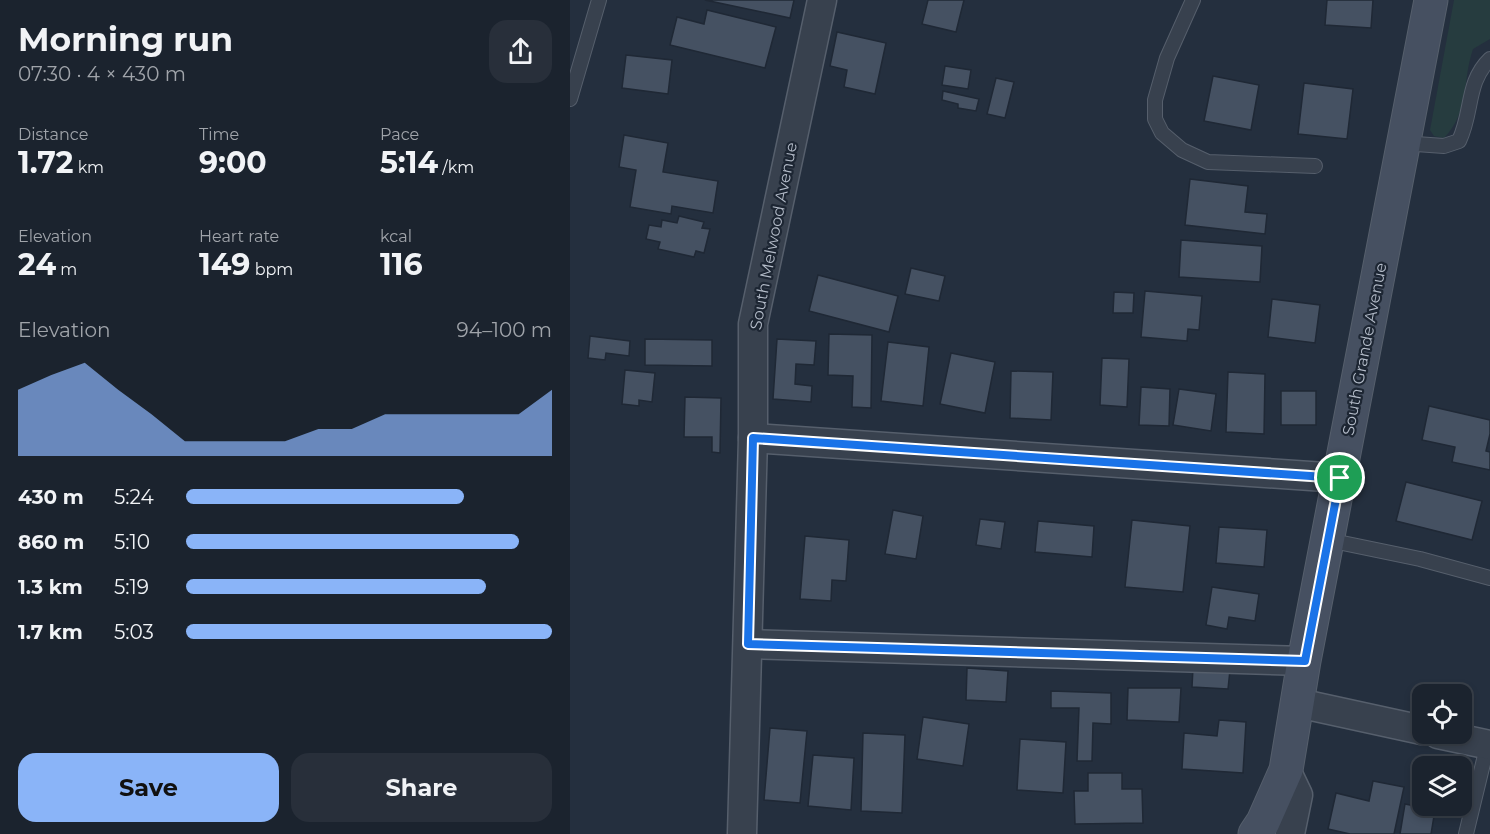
<!DOCTYPE html>
<html lang="en">
<head>
<meta charset="utf-8">
<style>
  body { margin:0; font-family:Montserrat,sans-serif; background:#282f3a; color:#f1f3f6; height:100vh; display:flex; flex-direction:column; font-size:22px; white-space:nowrap }
  * { box-sizing:border-box; margin:0 }
  p { font-size:20px; color:#a0a4aa }
  .icon { flex:none; width:33px; height:33px; fill:none; stroke:currentColor; stroke-width:2; stroke-linecap:round; stroke-linejoin:round }
  .map { position:relative; flex:1; overflow:hidden }
  .details { display:flex; flex-direction:column; background:#1b232e; width:570px }
  .details>* { flex:none }
  .fabs { position:absolute; left:842px; top:684px; display:grid; gap:12px }
  .fabs a { display:grid; place-items:center; width:60px; height:60px; border-radius:12px; background:#1b232e; box-shadow:0 3px 9px #0003,0 0 0 2px #39404a; font-size:30px }
  .pin { position:absolute; display:grid; place-items:center; width:51px; height:51px; color:#fff; margin:-26px; border:3px solid #fff; border-radius:50%; box-shadow:0 2px 6px #0007 }
  .round { display:grid; place-items:center; flex:none; width:63px; height:63px; border-radius:18px; background:#282f3a }
  .summary { display:flex; align-items:center; justify-content:space-between; height:102px; padding:0 18px }
  h1 { font-size:33px; font-weight:700; line-height:45px }
  .metrics { display:grid; grid-template-columns:repeat(3,1fr); gap:9px; height:102px; padding:6px 18px }
  .metrics div { display:grid; align-content:center }
  .metrics b { font-size:30px; font-weight:700 }
  .metrics small { font-size:16px; font-weight:400 }
  .metrics p { font-size:16px }
  .chart { height:168px; padding:12px 18px }
  .chart p { display:flex; justify-content:space-between }
  .chart svg { width:100%; height:108px; margin-top:6px; fill:#8ab4f8; opacity:.7 }
  .cta { display:flex; gap:12px; margin-top:auto; padding:12px 18px }
  .cta a { flex:1; height:69px; border-radius:18px; background:#8ab4f8; color:#111; font-size:24px; font-weight:700; line-height:69px; text-align:center }
  .cta a+a { background:#282f3a; color:#f1f3f6 }
  ul { padding:0 18px; list-style:none; font-size:20px }
  li { display:grid; grid-template-columns:96px 72px 1fr; align-items:center; height:45px }
  li i { height:15px; border-radius:8px; background:#8ab4f8 }
  main { display:flex; flex:1; min-height:0 }
  .map>svg:first-child { display:block }
  .green { fill:#263c3f }
  .building { fill:#455162; stroke:#1f2835; stroke-width:1.5 }
  .lines { fill:none; stroke-linecap:round; stroke-linejoin:round }
  .service-casing { stroke:#565f6c; stroke-width:16 }
  .minor-casing { stroke:#565f6c; stroke-width:31 }
  .secondary-casing { stroke:#565f6c; stroke-width:35 }
  .service { stroke:#38414e; stroke-width:14 }
  .minor { stroke:#38414e; stroke-width:28 }
  .secondary { stroke:#465061; stroke-width:33 }
  .route-casing { stroke:#fff; stroke-width:12 }
  .route { stroke:#1a73e8; stroke-width:8 }
  .labels { text-anchor:middle; stroke-width:4.5; stroke-linejoin:round; paint-order:stroke }
  .street-label { font-size:16px; fill:#b4bcc9; stroke:#1d2633 }
</style>
</head>
<body>
<main>
<section class="details">
<div class="summary"><div><h1>Morning run</h1><p>07:30 · 4 × 430 m</p></div><a class="round"><svg class="icon" aria-label="share" viewBox="0 0 24 24"><path d="M12 15V3M7 8l5-5 5 5M5 13v7h14v-7"/></svg></a></div>
<div class="metrics">
<div><p>Distance</p><b>1.72<small> km</small></b></div>
<div><p>Time</p><b>9:00</b></div>
<div><p>Pace</p><b>5:14<small> /km</small></b></div>
</div>
<div class="metrics">
<div><p>Elevation</p><b>24<small> m</small></b></div>
<div><p>Heart rate</p><b>149<small> bpm</small></b></div>
<div><p>kcal</p><b>116</b></div>
</div>
<div class="chart"><p><span>Elevation</span>94–100 m</p>
<svg viewBox="0 0 160 44" preserveAspectRatio="none"><path d="M0 44V17L10 11L20 6L30 17L40 27L50 38L60 38L70 38L80 38L90 33L100 33L110 27L120 27L130 27L140 27L150 27L160 17V44z"/></svg>
</div>
<ul>
<li><b>430 m</b>5:24<i style="width:76%"></i></li>
<li><b>860 m</b>5:10<i style="width:91%"></i></li>
<li><b>1.3 km</b>5:19<i style="width:82%"></i></li>
<li><b>1.7 km</b>5:03<i style="width:100%"></i></li>
</ul>
<div class="cta"><a>Save</a><a>Share</a></div>
</section>
<div class="map">
<svg width="920" height="834" viewBox="0 0 920 834">
  <rect width="100%" height="100%" fill="#242f3e"/>
  <path class="green" d="M884,0H920V39L903,49C892,81 900,111 874,138L864,136L860,130Z"/>
  <g class="building">
    <polygon points="135,0 224,0 220,18"/>
    <polygon points="358,0 394,0 386,32 352,24"/>
    <polygon points="757,0 803,0 801,28 755,25"/>
    <polygon points="137,10 206,27 195,68 100,45 107,17 134,24"/>
    <polygon points="267,32 316,43 305,94 274,87 277,70 260,66"/>
    <polygon points="56,55 102,60 98,94 52,88"/>
    <polygon points="375,66 401,70 398,89 372,85"/>
    <polygon points="643,76 689,85 681,130 634,121"/>
    <polygon points="426,78 444,82 435,118 417,114"/>
    <polygon points="734,83 783,89 777,139 728,134"/>
    <polygon points="373,91 409,99 406,111 388,108 388,104 372,100"/>
    <polygon points="54,135 98,143 93,172 148,181 143,213 102,206 101,214 60,207 66,170 49,167"/>
    <polygon points="620,179 678,186 675,212 697,214 695,234 615,225"/>
    <polygon points="109,216 134,222 132,228 140,229 134,253 126,251 124,257 88,249 90,242 76,239 79,225 91,227 92,220 107,223"/>
    <polygon points="611,240 692,246 690,282 609,277"/>
    <polygon points="341,268 375,276 369,301 335,294"/>
    <polygon points="248,275 328,296 319,332 239,311"/>
    <polygon points="575,291 632,296 629,330 618,329 617,341 571,337"/>
    <polygon points="544,292 564,293 563,313 543,313"/>
    <polygon points="702,299 750,305 745,343 698,337"/>
    <polygon points="259,334 302,335 301,408 282,407 283,376 258,375"/>
    <polygon points="20,336 60,341 59,356 36,353 35,360 18,358"/>
    <polygon points="75,339 142,340 142,366 75,365"/>
    <polygon points="207,339 246,341 244,365 226,364 225,384 242,386 241,402 203,399"/>
    <polygon points="318,342 359,347 353,406 311,401"/>
    <polygon points="381,353 425,362 415,413 370,404"/>
    <polygon points="532,358 559,359 557,407 530,405"/>
    <polygon points="55,370 85,373 82,402 69,400 69,406 52,404"/>
    <polygon points="441,371 483,372 481,420 440,418"/>
    <polygon points="658,372 695,374 694,434 656,432"/>
    <polygon points="571,387 600,389 599,426 569,425"/>
    <polygon points="609,389 646,394 641,431 603,425"/>
    <rect x="711" y="391" width="35" height="34"/>
    <polygon points="115,397 151,398 150,453 142,452 142,437 114,437"/>
    <polygon points="859,406 920,420 920,434 916,451 920,452 920,470 882,462 885,447 852,440"/>
    <polygon points="836,482 912,501 902,540 826,521"/>
    <polygon points="323,510 353,516 346,559 315,554"/>
    <polygon points="410,519 435,522 431,549 406,545"/>
    <polygon points="562,520 620,526 613,592 555,587"/>
    <polygon points="468,521 524,526 522,557 465,552"/>
    <polygon points="649,527 697,530 694,567 646,563"/>
    <polygon points="235,536 279,540 276,581 262,580 261,601 230,599"/>
    <polygon points="642,587 689,594 685,621 659,617 657,629 636,625"/>
    <polygon points="397,668 438,671 436,702 396,700"/>
    <polygon points="623,668 660,670 658,689 622,687"/>
    <polygon points="558,688 611,688 609,722 557,720"/>
    <polygon points="481,691 541,693 541,724 523,723 522,761 507,761 509,708 481,708"/>
    <polygon points="353,717 399,724 393,766 347,759"/>
    <polygon points="649,720 676,722 673,773 612,769 614,733 647,736"/>
    <polygon points="200,728 237,731 230,803 194,800"/>
    <polygon points="293,733 335,735 332,813 291,811"/>
    <polygon points="450,739 496,742 493,793 447,790"/>
    <polygon points="243,755 284,758 281,810 238,806"/>
    <polygon points="518,773 552,773 552,789 572,789 573,823 505,824 504,791 518,791"/>
    <polygon points="803,781 834,787 824,834 780,834 758,829 766,793 799,801"/>
    <polygon points="835,804 865,810 861,834 830,834"/>
  </g>
  <g class="lines">
    <g class="service-casing">
      <g id="service">
        <polyline points="623,0 597,58 585,100 585,119 592,133 612,150 638,162 745,166"/>
        <polyline points="0,99 29,0"/>
        <path d="M832,143L874,146L889,141C903,112 896,82 920,59"/>
        <polyline points="758,540 850,559 920,578"/>
        <polyline points="896,834 918,743"/>
      </g>
    </g>
    <g class="minor-casing">
      <g id="minor">
        <polyline points="183,438 770,478"/>
        <polyline points="178,644 734,661"/>
        <polyline points="728,703 852,730"/>
        <polyline points="868,734 920,745"/>
        <polyline points="716,770 728,795 720,834"/>
        <polyline points="172,834 183,438 183,324 252,0"/>
      </g>
    </g>
    <g class="secondary-casing">
      <polyline id="secondary" points="685,834 693,822 716,770 734,661 861,0"/>
    </g>
    <use href="#service" class="service"/>
    <use href="#minor" class="minor"/>
    <use href="#secondary" class="secondary"/>
  </g>
  <g class="lines">
    <g class="route-casing">
      <polygon id="route" points="183,438 770,478 735,661 178,644"/>
    </g>
    <use href="#route" class="route"/>
  </g>
  <g class="labels">
    <g class="street-label">
      <text transform="translate(203 236) rotate(-79)" y="6">South Melwood Avenue</text>
      <text transform="translate(794 349) rotate(-79)" y="6">South Grande Avenue</text>
    </g>
  </g>
</svg>
<div class="fabs">
<a><svg class="icon" aria-label="locate" viewBox="0 0 24 24"><circle cx="12" cy="12" r="6"/><path d="M12 2v4M12 18v4M2 12h4M18 12h4"/></svg></a>
<a><svg class="icon" aria-label="layers" viewBox="0 0 24 24"><path d="M12 4l9 5-9 5-9-5zM3 14l9 5 9-5"/></svg></a>
</div>
<div class="pin" style="left:770px;top:478px;background:#1e9e55"><svg class="icon" aria-label="arrive" viewBox="0 0 24 24"><path d="M6 21V4h12l-3 4 3 4H6"/></svg></div>
</div>
</main>
</body>
</html>
